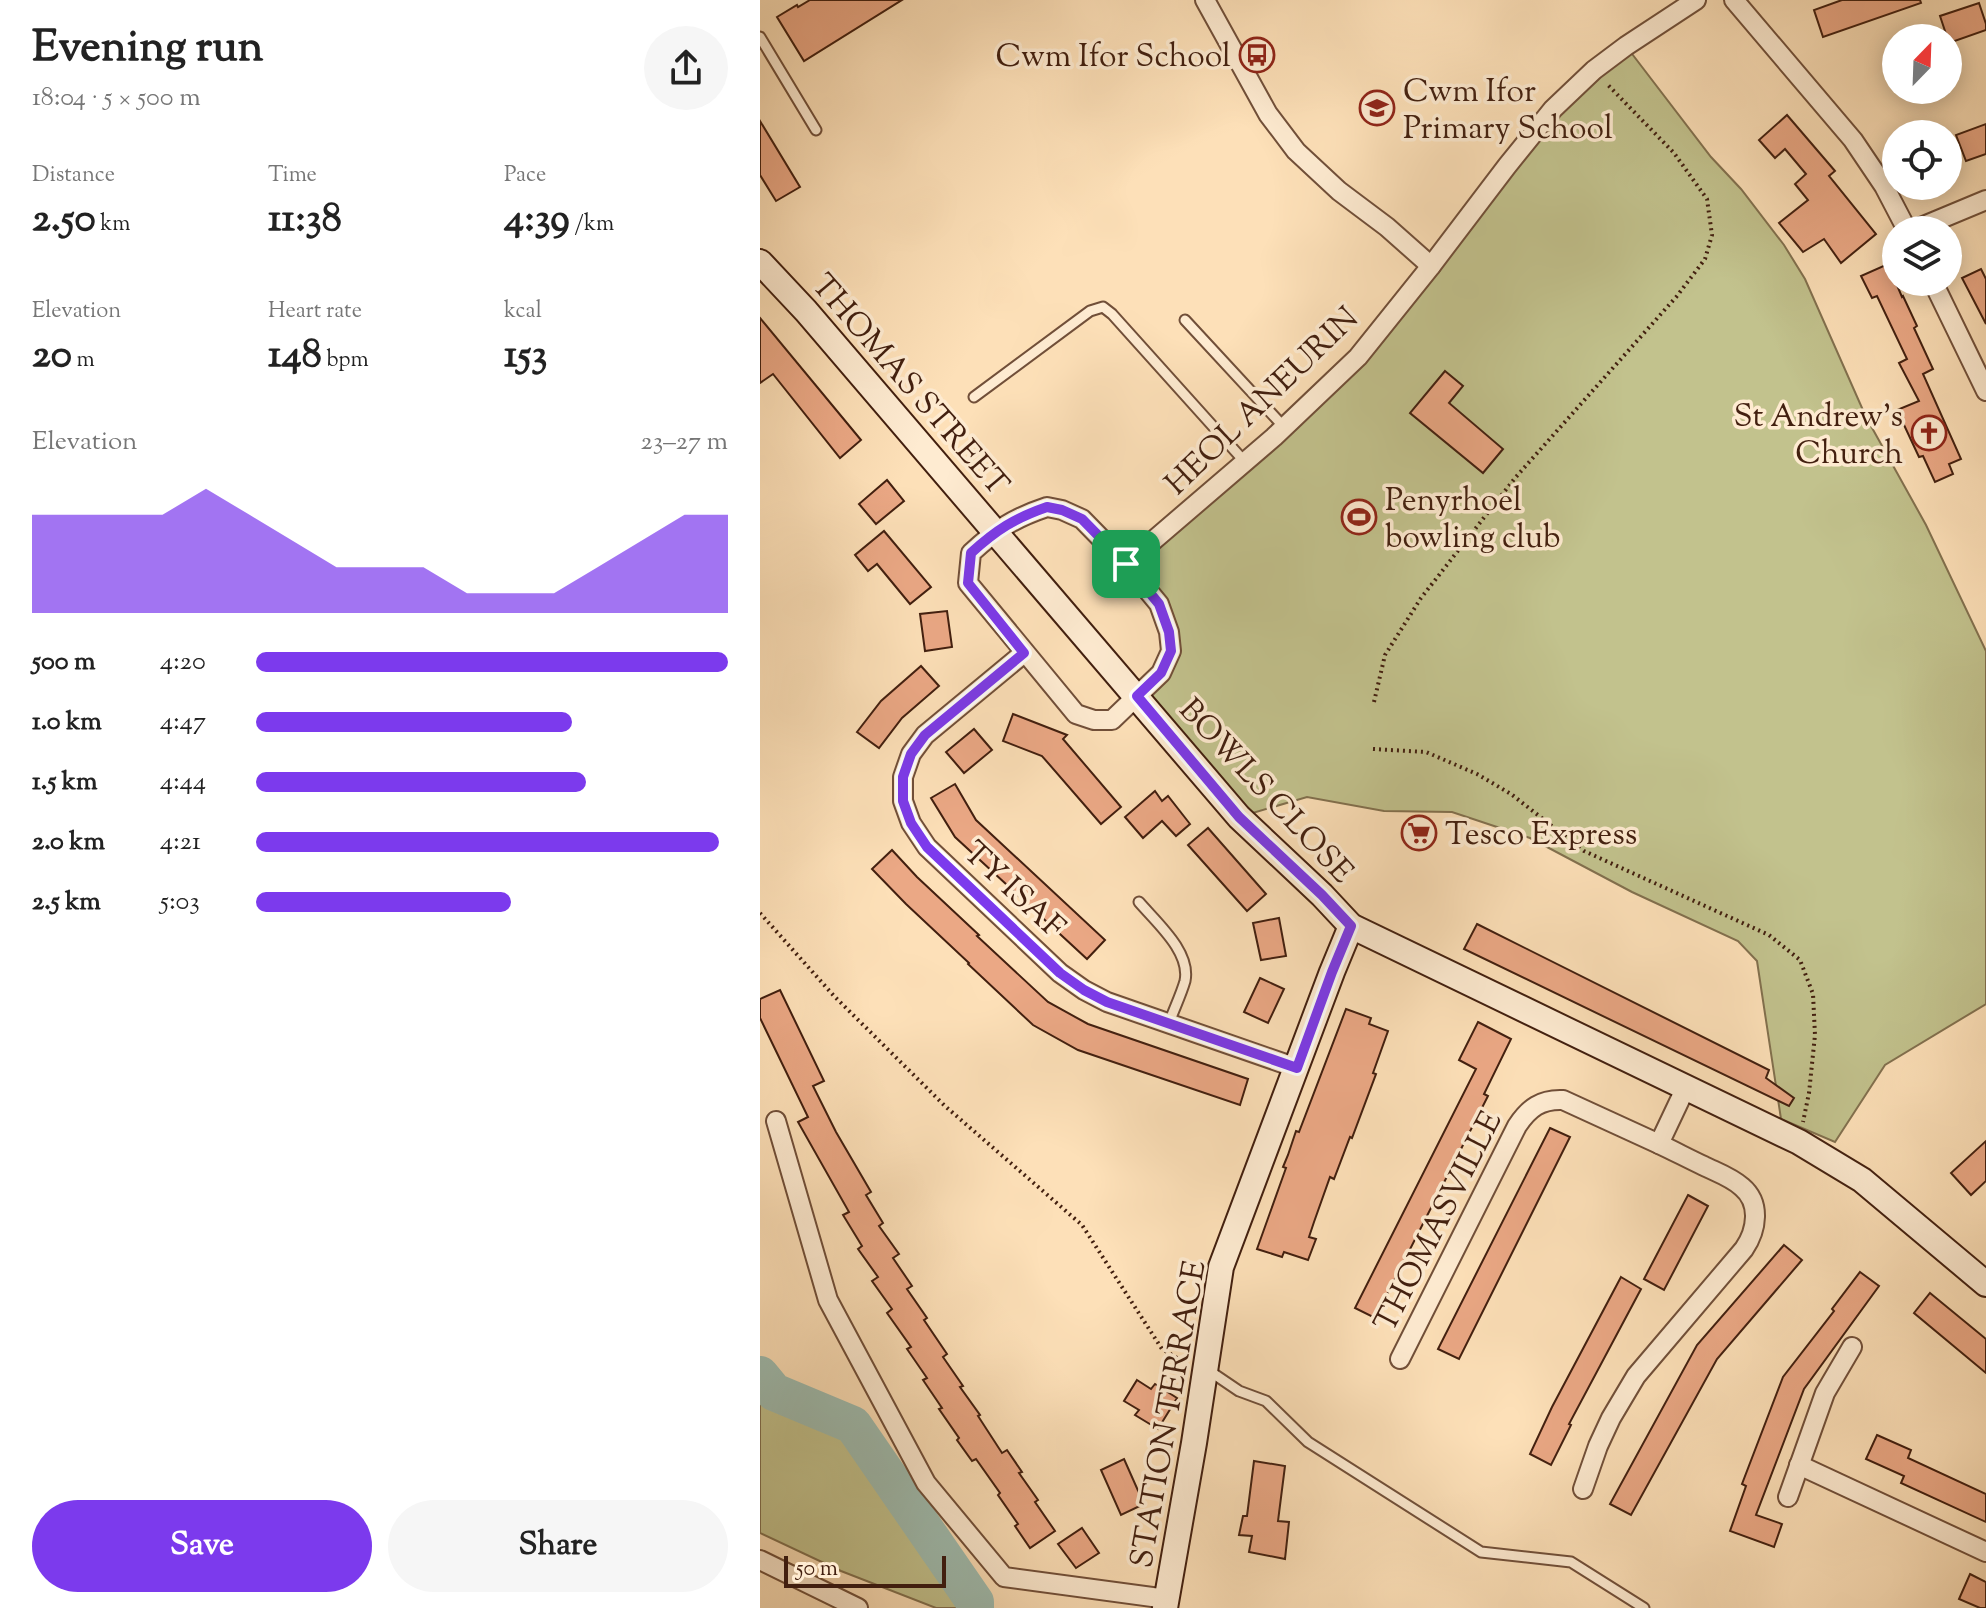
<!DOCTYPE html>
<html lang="en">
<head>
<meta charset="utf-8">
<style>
  body { margin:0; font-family:"Sorts Mill Goudy",serif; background:#f6f6f6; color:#222; height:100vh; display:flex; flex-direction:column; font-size:30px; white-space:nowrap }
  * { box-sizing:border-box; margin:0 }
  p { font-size:26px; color:#767676 }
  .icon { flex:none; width:44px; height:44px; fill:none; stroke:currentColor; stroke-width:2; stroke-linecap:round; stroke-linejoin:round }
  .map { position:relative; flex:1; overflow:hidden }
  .details { display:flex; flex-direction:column; background:#fff; width:760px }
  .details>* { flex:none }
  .needle { width:52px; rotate:23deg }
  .controls { position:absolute; left:1122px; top:24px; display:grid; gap:16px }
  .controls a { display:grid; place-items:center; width:80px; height:80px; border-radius:50%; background:#fff; box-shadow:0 4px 20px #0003; font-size:40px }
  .scale { position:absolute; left:24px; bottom:20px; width:162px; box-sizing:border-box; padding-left:8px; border:4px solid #421f0f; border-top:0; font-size:22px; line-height:28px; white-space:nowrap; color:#421f0f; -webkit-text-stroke:6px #feebd1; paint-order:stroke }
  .pin { position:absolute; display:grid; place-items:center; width:68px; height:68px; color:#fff; margin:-34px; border-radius:16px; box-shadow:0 4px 12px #0006 }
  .round { display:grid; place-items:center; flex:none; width:84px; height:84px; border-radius:42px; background:#f6f6f6 }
  .head { display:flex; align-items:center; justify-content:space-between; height:136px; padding:0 32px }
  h1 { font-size:44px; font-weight:700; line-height:60px }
  .metrics { display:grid; grid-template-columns:repeat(3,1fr); gap:12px; height:136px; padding:8px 32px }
  .metrics div { display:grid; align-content:center }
  .metrics b { font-size:40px; font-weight:700 }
  .metrics small { font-size:22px; font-weight:400 }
  .metrics p { font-size:22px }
  .chart { height:224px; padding:16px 32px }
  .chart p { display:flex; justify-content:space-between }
  .chart svg { width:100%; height:144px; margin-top:8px; fill:#7c3aed; opacity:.7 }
  .action { display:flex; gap:16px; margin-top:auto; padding:16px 32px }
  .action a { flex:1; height:92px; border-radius:48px; background:#7c3aed; color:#fff; font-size:32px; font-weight:700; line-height:92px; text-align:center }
  .action a+a { background:#f6f6f6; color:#222 }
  ul { padding:0 32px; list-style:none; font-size:26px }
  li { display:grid; grid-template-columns:128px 96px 1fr; align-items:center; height:60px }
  li i { height:20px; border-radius:10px; background:#7c3aed }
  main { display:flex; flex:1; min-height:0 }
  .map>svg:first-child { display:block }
  .green { fill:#c2c28d; stroke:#82704e; stroke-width:2 }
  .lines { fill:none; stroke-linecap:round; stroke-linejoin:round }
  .river { stroke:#9fbdb1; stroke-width:38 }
  .building { fill:#eba885; stroke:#421f0f; stroke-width:2 }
  .lane-casing { stroke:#714f39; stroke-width:13 }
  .street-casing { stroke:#714f39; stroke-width:22 }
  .secondary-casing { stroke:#421f0f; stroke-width:28 }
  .path { stroke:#421f0f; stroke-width:4; stroke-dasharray:2 4; stroke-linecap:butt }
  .lane { stroke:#feebd1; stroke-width:9 }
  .street { stroke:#feebd1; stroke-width:18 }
  .secondary { stroke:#feebd1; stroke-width:24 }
  .route-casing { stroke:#fff; stroke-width:16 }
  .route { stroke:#7c3aed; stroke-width:10 }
  .labels { text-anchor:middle; stroke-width:7; stroke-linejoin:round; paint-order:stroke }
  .poi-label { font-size:32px; fill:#421f0f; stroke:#feebd1; text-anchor:start }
  .street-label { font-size:32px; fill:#421f0f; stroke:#feebd1 }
</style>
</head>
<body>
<main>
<section class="details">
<div class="head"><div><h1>Evening run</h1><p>18:04 · 5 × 500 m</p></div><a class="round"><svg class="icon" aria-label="share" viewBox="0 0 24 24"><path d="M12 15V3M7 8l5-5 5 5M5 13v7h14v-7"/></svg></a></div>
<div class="metrics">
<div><p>Distance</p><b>2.50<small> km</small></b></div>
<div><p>Time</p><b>11:38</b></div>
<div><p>Pace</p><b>4:39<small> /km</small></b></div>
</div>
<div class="metrics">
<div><p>Elevation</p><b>20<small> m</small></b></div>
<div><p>Heart rate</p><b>148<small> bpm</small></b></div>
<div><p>kcal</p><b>153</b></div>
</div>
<div class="chart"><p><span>Elevation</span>23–27 m</p>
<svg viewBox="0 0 160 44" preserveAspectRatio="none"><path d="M0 44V14L10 14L20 14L30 14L40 6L50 14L60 22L70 30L80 30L90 30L100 38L110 38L120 38L130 30L140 22L150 14L160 14V44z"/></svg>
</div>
<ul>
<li><b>500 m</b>4:20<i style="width:100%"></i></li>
<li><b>1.0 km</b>4:47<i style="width:67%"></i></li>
<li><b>1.5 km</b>4:44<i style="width:70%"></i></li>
<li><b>2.0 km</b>4:21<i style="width:98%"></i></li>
<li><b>2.5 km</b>5:03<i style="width:54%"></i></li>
</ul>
<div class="action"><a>Save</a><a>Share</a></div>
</section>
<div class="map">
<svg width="1226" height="1608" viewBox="0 0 1226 1608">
  <rect width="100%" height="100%" fill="#fde0b8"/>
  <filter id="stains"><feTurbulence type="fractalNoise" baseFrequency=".0025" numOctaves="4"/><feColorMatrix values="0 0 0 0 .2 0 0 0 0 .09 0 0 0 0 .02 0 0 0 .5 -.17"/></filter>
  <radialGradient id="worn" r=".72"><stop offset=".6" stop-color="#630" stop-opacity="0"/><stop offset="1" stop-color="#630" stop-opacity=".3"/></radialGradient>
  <g class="green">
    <polygon points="866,46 951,157 981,189 1024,245 1045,279 1106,417 1166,525 1226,651 1226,1004 1125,1065 1075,1142 1021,1119 997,961 978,941 872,892 770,838 692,812 624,811 547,797 479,817 377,696 401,673 409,632 366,564 598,357 793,109"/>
    <polygon points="0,1375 14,1392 93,1425 215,1602 215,1608 176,1608 81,1571 0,1533"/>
  </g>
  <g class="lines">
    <polyline class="river" points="0,1375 14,1392 93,1425 215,1602 215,1608"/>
  </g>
  <g class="building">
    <polygon points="50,0 142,0 44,61 17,17 37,5 38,7"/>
    <polygon points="1082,0 1160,0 1161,3 1063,37 1054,10"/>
    <polygon points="1219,3 1226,24 1226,30 1189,43 1180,16"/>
    <polygon points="1027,115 1075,171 1069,176 1116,234 1081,263 1064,239 1043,252 1019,223 1048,200 1035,184 1046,174 1025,149 1015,158 999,140"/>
    <polygon points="0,121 40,187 16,201 0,175"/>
    <polygon points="1226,124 1226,154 1206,161 1196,135"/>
    <polygon points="1128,264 1142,297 1143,296 1157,326 1154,328 1173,369 1163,374 1201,459 1189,464 1193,474 1175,482 1163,456 1159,457 1137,410 1159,401 1139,363 1147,359 1117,296 1112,298 1101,276"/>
    <polygon points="1221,269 1226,279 1226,324 1202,278"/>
    <polygon points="0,318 101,440 80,458 13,374 0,383"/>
    <polygon points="685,371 703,386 689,403 743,449 723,473 650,413"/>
    <polygon points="127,480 144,501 116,524 99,504"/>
    <polygon points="124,531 171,587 150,604 117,564 108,571 95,555"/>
    <polygon points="187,611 192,647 165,651 160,614"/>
    <polygon points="161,666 179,686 142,718 119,748 97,732 121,701"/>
    <polygon points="253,714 307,735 303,739 361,807 341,824 282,756 243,741"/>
    <polygon points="214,729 232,750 204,773 186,752"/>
    <polygon points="195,784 216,820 345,940 327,959 195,837 171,798"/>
    <polygon points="395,791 402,801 408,796 430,824 416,836 402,821 383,838 365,817"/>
    <polygon points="448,828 506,894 487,911 428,845"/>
    <polygon points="132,850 157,877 219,935 217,936 288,1002 328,1024 488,1079 480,1105 318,1050 273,1025 208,964 209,963 146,904 112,869"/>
    <polygon points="519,918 526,956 501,960 493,923"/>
    <polygon points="717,924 1009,1070 1006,1078 1034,1098 1029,1106 704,949"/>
    <polygon points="500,978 524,989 508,1023 484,1012"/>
    <polygon points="20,990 64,1081 53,1086 76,1132 111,1192 106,1195 123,1223 119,1226 139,1254 133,1258 152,1286 147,1289 167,1318 164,1320 187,1354 183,1357 203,1386 200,1387 220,1415 218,1416 242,1453 247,1450 262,1472 259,1473 278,1500 275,1502 295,1531 270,1548 255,1526 258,1524 238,1495 240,1493 216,1459 212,1461 197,1440 199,1438 179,1409 182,1408 163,1380 167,1378 147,1349 151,1347 127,1313 132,1309 112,1281 118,1277 98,1249 102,1246 83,1215 89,1212 38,1122 48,1117 0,1018 0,999"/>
    <polygon points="586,1009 611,1018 609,1024 628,1031 613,1073 616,1074 592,1138 590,1137 574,1179 570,1177 554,1222 549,1237 556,1239 548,1260 524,1252 522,1257 497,1249 526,1168 523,1167 528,1155 536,1131 539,1132"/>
    <polygon points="718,1022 751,1039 724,1094 728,1096 615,1318 595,1308 716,1069 699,1060"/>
    <polygon points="790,1128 810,1137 699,1359 678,1349"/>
    <polygon points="1226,1141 1226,1181 1211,1195 1191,1173"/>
    <polygon points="928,1195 948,1206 904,1290 884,1279"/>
    <polygon points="1024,1245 1042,1260 957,1359 871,1515 850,1504 937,1345"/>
    <polygon points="1100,1272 1119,1286 1044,1389 996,1515 1022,1524 1014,1547 970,1531 986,1486 982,1484 1023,1377 1074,1311 1072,1309"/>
    <polygon points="861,1277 881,1289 809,1424 811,1425 791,1465 770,1454 792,1407"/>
    <polygon points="1170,1293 1226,1339 1226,1373 1154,1313"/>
    <polygon points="377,1380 391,1389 395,1384 417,1398 398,1429 375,1415 379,1410 364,1401"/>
    <polygon points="1117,1435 1151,1450 1148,1458 1226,1494 1226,1522 1141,1483 1144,1476 1106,1459"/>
    <polygon points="364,1459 384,1504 361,1515 341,1470"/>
    <polygon points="494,1461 525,1466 518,1521 529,1522 525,1559 489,1552 492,1536 479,1535 483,1516 487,1516"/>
    <polygon points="322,1528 339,1553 316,1568 298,1544"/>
    <polygon points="1210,1574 1226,1582 1226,1608 1220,1608 1199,1599"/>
  </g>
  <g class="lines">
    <g class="lane-casing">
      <g id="lane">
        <polyline points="0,37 56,130"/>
        <polyline points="425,320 524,427"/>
        <polyline points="214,397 330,311 343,307 352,314 485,462"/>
        <path d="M379,902C397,923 431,952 425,981C421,995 414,1009 409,1023"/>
        <polyline points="448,1370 479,1391 506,1401 548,1442 721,1552 811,1562 884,1608"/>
      </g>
    </g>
    <g class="street-casing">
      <g id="street">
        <polyline points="445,0 508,114 536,151 579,191 627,227 671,266"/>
        <polyline points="974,0 1093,140 1124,186 1147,230"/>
        <polyline points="1154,230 1226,200"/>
        <polyline points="1173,282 1226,391"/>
        <path d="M287,507L302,510L322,519L366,564L399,604L409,632L411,651L401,673L352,720H334L316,714L208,583L211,553C237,529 254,518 287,507Z"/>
        <polyline points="366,564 514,437 598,357 671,266 747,166 793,109 834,70 866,46 936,0"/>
        <polyline points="264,653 165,735 151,754 143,777 143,801 151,823 167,847 300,973 324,990 347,1002 537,1068"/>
        <polyline points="16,1121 68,1300 166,1483 244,1577 407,1599"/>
        <path d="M640,1359L757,1126C769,1108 781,1099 803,1100L899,1144"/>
        <polyline points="1039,1465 1226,1552"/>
        <path d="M823,1489L838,1446L851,1418L876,1376L984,1249C997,1230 1001,1203 982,1187C971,1177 956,1172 944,1166C929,1159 914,1151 899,1144L926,1087"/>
        <polyline points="1028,1497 1065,1393 1092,1347"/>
        <polyline points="0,1560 98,1608"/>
      </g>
    </g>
    <g class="secondary-casing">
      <g id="secondary">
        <polyline points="0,262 46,311 479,817 562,895 591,926 1039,1142 1102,1180 1226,1284"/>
        <polyline points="405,1608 434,1443 461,1267 572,972 591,926"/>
      </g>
    </g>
    <g class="path">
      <polyline points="614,702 625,655 661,598 755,478 917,296 945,259 952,235 947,199 914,153 846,83"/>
      <polyline points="613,749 666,752 717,774 751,794 824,851 1009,935 1040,960 1053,994 1055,1035 1049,1093 1043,1122"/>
      <polyline points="0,913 74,996 185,1106 322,1225 402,1349 424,1362"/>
    </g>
    <use href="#lane" class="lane"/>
    <use href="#street" class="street"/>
    <use href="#secondary" class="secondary"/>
  </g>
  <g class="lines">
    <g class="route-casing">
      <path id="route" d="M287,507L302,510L322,519L366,564L399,604L409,632L411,651L401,673L377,696L479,817L562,895L591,926L572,972L537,1068L347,1002L324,990L300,973L167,847L151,823L143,801V777L151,754L165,735L264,653L208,583L211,553C236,530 255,518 287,507Z"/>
    </g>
    <use href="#route" class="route"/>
  </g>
  <defs>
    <g id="bus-ring" transform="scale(1.8)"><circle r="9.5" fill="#feebd1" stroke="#8f2418" stroke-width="1.5"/><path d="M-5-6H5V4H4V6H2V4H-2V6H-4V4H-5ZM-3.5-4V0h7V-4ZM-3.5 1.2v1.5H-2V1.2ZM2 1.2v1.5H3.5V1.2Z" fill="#8f2418"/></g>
    <g id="school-ring" transform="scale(1.8)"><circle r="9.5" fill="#feebd1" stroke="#8f2418" stroke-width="1.5"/><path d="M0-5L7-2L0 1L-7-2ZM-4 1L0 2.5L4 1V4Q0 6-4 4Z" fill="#8f2418"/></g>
    <g id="church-ring" transform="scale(1.8)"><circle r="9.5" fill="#feebd1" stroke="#8f2418" stroke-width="1.5"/><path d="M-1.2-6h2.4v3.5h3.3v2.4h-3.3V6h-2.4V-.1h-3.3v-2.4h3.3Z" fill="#8f2418"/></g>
    <g id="stadium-ring" transform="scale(1.8)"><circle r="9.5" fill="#feebd1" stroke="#8f2418" stroke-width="1.5"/><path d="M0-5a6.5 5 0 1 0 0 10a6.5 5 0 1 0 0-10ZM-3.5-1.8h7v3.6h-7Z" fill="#8f2418"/></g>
    <g id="supermarket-ring" transform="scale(1.8)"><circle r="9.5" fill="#feebd1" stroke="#8f2418" stroke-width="1.5"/><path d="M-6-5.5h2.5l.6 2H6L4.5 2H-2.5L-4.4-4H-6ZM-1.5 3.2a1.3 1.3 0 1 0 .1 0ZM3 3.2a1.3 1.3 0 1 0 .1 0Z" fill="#8f2418"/></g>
  </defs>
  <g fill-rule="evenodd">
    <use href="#bus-ring" x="497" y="55"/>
    <use href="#school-ring" x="617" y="108"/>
    <use href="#church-ring" x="1169" y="433"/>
    <use href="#stadium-ring" x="599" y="517"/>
    <use href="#supermarket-ring" x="659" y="833"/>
  </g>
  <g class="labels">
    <g class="poi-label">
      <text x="471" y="66" text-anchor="end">Cwm Ifor School</text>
      <text x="643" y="101">Cwm Ifor<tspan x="643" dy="37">Primary School</tspan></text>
      <text x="1143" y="426" text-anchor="end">St Andrew's<tspan x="1143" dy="37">Church</tspan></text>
      <text x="625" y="510">Penyrhoel<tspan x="625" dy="37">bowling club</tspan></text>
      <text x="685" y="844">Tesco Express</text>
    </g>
    <g class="street-label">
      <text transform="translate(151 384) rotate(49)" y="11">THOMAS STREET</text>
      <text transform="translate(501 400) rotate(-44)" y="11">HEOL ANEURIN</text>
      <text transform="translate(507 790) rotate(47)" y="11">BOWLS CLOSE</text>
      <text transform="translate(255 889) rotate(43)" y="11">TY ISAF</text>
      <text transform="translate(677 1221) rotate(-63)" y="11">THOMASVILLE</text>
      <text transform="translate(407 1414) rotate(-80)" y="11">STATION TERRACE</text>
    </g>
  </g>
  <rect width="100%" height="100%" filter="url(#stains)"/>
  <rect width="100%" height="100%" fill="url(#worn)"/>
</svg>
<div class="controls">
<a><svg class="needle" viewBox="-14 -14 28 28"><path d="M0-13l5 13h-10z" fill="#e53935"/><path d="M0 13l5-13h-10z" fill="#767676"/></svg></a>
<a><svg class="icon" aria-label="locate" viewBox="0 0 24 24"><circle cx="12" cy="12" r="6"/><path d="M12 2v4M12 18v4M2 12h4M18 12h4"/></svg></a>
<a><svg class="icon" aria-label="layers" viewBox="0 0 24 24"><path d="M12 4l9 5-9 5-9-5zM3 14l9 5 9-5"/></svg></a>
</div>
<div class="scale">50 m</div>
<div class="pin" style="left:366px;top:564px;background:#1e9e55"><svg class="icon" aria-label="arrive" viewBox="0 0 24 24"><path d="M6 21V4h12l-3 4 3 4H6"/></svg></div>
</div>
</main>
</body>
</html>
